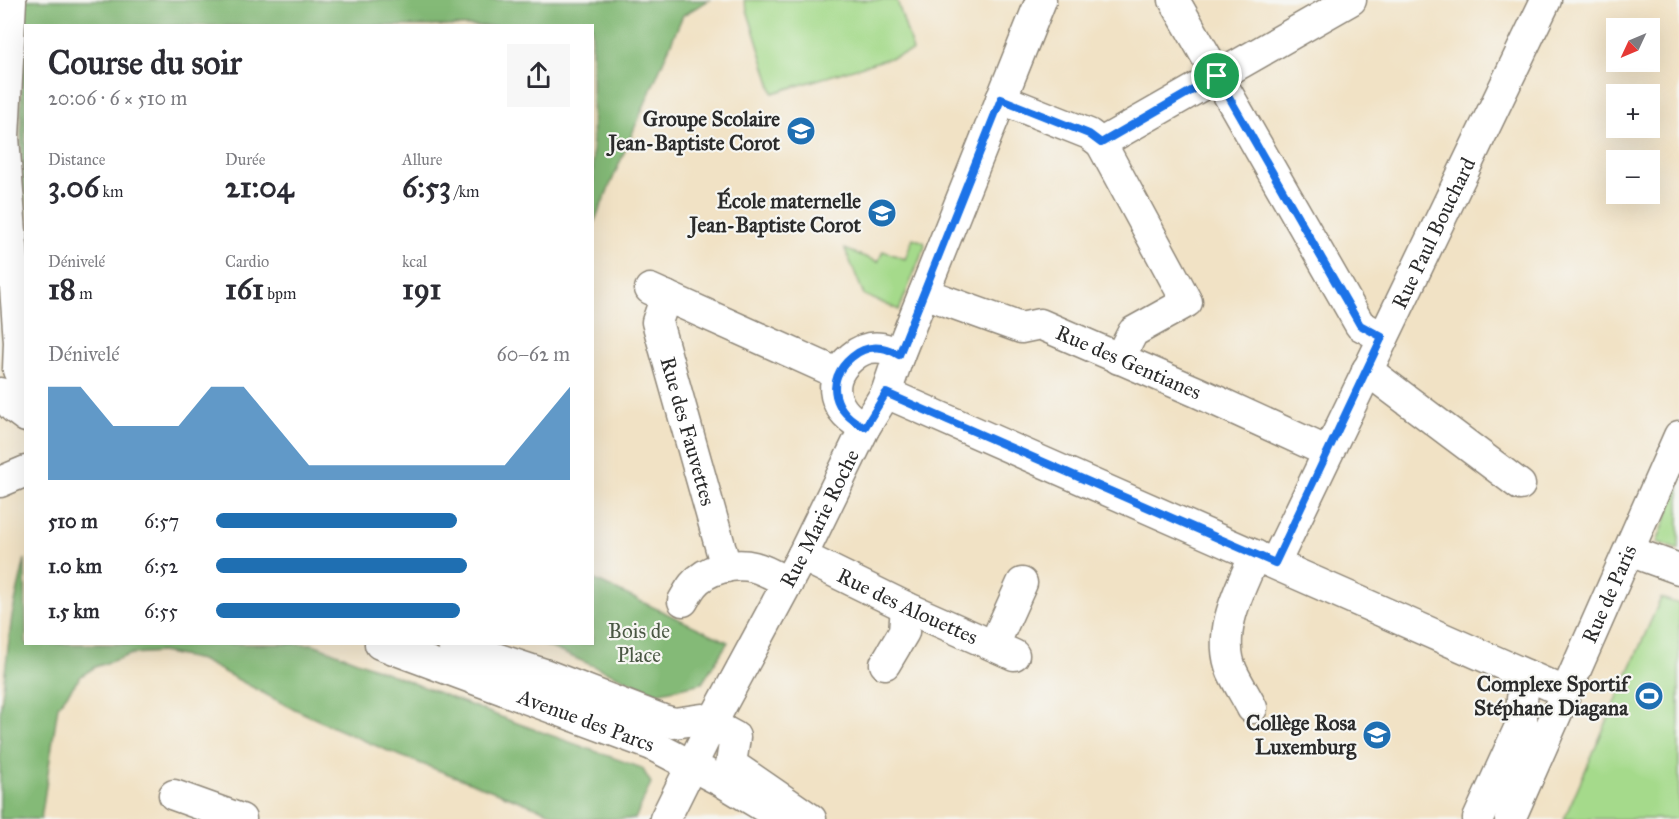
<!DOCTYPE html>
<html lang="fr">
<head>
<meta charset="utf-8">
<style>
  body { margin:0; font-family:"IM FELL Great Primer",serif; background:#f7f7f7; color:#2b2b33; height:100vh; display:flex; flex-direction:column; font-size:22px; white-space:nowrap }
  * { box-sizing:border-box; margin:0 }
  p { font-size:20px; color:#7c7c81 }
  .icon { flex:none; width:33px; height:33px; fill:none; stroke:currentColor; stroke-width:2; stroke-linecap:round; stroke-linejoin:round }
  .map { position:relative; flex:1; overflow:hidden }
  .drawer { position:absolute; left:24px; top:24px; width:570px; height:621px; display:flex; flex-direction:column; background:#fff; border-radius:0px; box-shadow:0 6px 24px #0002 }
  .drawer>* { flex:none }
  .needle { width:39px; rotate:226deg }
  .tools { position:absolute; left:1606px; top:18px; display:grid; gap:12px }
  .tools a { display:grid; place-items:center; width:54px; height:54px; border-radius:0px; background:#fff; box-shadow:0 6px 24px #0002; font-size:30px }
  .pin { position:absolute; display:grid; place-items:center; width:51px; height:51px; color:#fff; margin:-26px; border:3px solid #fff; border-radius:50%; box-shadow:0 2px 6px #0007 }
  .round { display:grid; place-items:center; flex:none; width:63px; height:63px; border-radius:0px; background:#f7f7f7 }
  .overview { display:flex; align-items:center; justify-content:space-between; height:102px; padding:0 24px }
  h1 { font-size:33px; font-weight:700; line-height:45px }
  .stats { display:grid; grid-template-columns:repeat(3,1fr); gap:9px; height:102px; padding:6px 24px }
  .stats div { display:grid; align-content:center }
  .stats b { font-size:30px; font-weight:700 }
  .stats small { font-size:16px; font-weight:400 }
  .stats p { font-size:16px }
  .chart { height:168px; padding:12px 24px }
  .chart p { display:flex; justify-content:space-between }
  .chart svg { width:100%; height:108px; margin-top:6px; fill:#1f6fb2; opacity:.7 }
  ul { padding:0 24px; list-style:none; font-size:20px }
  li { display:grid; grid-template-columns:96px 72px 1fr; align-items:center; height:45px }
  li i { height:15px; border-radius:8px; background:#1f6fb2 }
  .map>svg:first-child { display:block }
  .green { fill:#a5da8b; stroke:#68825b; stroke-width:1.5 }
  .forest { fill:#84ba77; stroke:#587251; stroke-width:1.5 }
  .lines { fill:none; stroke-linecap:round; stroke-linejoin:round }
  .minor-casing { stroke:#8e8678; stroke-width:33 }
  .minor { stroke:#fff; stroke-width:30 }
  .route-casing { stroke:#fff; stroke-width:12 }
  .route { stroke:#1a73e8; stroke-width:8 }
  .labels { text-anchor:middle; stroke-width:4.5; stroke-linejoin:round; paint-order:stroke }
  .poi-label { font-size:21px; font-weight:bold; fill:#2b2b2b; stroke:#f6f6f2; text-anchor:end }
  .street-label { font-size:21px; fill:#2b2b2b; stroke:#f6f6f2 }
  .park-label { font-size:21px; fill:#4a5743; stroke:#f6f6f2 }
</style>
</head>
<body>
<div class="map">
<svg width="1679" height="819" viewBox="0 0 1679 819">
  <rect width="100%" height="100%" fill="#f6f6f2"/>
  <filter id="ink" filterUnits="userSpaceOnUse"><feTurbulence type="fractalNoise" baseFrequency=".0167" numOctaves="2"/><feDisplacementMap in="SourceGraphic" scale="12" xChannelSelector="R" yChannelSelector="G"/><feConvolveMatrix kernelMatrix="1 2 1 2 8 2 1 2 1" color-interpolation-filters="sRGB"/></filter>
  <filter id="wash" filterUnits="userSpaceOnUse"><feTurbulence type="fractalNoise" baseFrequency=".008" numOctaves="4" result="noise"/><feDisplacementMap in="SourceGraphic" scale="24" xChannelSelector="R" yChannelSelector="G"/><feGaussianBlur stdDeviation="1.35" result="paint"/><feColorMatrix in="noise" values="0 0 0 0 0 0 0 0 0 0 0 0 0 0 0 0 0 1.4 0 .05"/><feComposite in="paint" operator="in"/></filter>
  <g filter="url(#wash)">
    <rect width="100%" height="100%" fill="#f1e2c5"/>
    <g class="green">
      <polygon points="744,0 897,0 913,51 773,93"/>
      <polygon points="913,238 924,242 925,246 899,310 864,295 845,249 878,262 883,251 905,259"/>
      <polygon points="1679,485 1679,550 1657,542"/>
      <polygon points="1661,598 1679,604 1679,819 1564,819"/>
    </g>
    <g class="forest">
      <polygon points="21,0 709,0 683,15 593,225 592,26 26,26 25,328 22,326"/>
      <polygon points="25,559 26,644 313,644 514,722 642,768 651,783 635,819 567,819 393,753 335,728 282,703 201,660 161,652 132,654 95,667 81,676 58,706 41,819 0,819 0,713 12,616"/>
      <polygon points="593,579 728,642 702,683 657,693 542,644 592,644"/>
    </g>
  </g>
  <g filter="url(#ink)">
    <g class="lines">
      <g class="minor-casing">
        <g id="minor">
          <polyline points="11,0 4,137 19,342 18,370 26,387"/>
          <polyline points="1174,0 1360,325 1382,337"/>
          <polyline points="1001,99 1089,134 1101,143"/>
          <polyline points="650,289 837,373"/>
          <path id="s1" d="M924,293L1021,328L1040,324L1197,392L1328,452"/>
          <path id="s2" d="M666,296L657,322L726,567"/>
          <polyline points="1119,359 1133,332 1187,302 1101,143 1351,0"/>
          <polyline points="1367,370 1520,485"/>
          <polyline points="0,393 14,408 26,417"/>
          <polyline points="886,393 1565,692"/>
          <path d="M865,427C834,413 823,381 852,357C860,350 870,346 882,348C888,349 894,352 899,355"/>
          <polyline points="0,482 26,471"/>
          <polyline points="1629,551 1679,569"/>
          <path id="s3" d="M802,556L906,607L1014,655"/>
          <path id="s4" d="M1275,563L1546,0"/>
          <path d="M683,601C686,596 689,590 693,585C706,569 734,562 754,567C766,570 777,577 788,583"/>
          <path id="s5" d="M380,644L652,745L721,781L784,819"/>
          <polyline points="453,644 544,674 663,720 674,723 702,719 735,737 731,764 811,819"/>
          <polyline points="994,645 1022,583"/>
          <polyline points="885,664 904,632 906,607"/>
          <path d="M1252,708C1246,696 1238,684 1232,671C1216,633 1240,589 1255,555"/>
          <polyline points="174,795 241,819"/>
          <path id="s6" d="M665,819L719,710L802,556L865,427L886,393L899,355L1041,0"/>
          <polyline points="1478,819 1522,722 1522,699 1526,675"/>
          <path id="s7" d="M1510,819L1679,436"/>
        </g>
      </g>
      <use href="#minor" class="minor"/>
    </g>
  </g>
  <g class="lines" filter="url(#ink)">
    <g class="route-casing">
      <path id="route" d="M1217,76L1360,325L1382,337L1275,563L886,393L865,427C834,413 823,381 852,357C860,350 870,346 882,348C888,349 894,352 899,355L1001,99L1089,134L1101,143Z"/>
    </g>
    <use href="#route" class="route"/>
  </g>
  <defs>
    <g id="school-disc" transform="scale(1.5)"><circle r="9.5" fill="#1f6fb2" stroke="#f6f6f2"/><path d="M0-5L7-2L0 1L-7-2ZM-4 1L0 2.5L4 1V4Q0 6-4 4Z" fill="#fff"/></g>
    <g id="stadium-disc" transform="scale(1.5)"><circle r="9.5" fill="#1f6fb2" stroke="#f6f6f2"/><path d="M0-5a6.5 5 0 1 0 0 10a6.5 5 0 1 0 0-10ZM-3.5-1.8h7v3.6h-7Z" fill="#fff"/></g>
  </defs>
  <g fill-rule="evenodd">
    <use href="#school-disc" x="801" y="131"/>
    <use href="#school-disc" x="882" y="213"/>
    <use href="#stadium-disc" x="1649" y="696"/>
    <use href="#school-disc" x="1377" y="735"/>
  </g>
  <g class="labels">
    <g class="poi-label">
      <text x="780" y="126">Groupe Scolaire<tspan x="780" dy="24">Jean-Baptiste Corot</tspan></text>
      <text x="861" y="208">École maternelle<tspan x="861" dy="24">Jean-Baptiste Corot</tspan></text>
      <text x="1628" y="691">Complexe Sportif<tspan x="1628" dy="24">Stéphane Diagana</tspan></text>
      <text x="1356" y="730">Collège Rosa<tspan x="1356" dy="24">Luxemburg</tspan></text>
    </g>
    <g class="street-label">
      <text dy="7" stroke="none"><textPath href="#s4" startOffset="366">Rue Paul Bouchard</textPath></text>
      <text dy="7" stroke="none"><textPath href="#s1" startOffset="219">Rue des Gentianes</textPath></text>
      <text dy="7" stroke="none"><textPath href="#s2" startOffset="141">Rue des Fauvettes</textPath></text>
      <text dy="7" stroke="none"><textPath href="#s6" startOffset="338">Rue Marie Roche</textPath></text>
      <text dy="7" stroke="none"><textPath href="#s7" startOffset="246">Rue de Paris</textPath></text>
      <text dy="7" stroke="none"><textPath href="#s3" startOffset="117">Rue des Alouettes</textPath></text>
      <text dy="7" stroke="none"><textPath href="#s5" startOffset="220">Avenue des Parcs</textPath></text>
    </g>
    <g class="park-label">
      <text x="639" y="638">Bois de<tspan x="639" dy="24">Place</tspan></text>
    </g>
  </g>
</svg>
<div class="tools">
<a><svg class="needle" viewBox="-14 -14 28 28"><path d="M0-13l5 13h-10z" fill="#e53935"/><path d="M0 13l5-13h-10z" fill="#7c7c81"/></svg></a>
<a>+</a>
<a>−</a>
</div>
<div class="pin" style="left:1217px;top:76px;background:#1e9e55"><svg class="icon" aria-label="arrive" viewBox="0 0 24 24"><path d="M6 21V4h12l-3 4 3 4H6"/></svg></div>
<section class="drawer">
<div class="overview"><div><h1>Course du soir</h1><p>20:06 · 6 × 510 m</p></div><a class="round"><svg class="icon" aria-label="share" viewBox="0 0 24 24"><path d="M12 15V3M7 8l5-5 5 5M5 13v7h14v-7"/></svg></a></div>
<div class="stats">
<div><p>Distance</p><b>3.06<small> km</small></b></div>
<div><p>Durée</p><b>21:04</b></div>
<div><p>Allure</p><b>6:53<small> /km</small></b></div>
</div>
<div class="stats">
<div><p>Dénivelé</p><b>18<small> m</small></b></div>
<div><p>Cardio</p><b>161<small> bpm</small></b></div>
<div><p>kcal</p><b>191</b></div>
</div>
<div class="chart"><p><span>Dénivelé</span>60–62 m</p>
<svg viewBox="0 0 160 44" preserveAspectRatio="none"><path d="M0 44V6L10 6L20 22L30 22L40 22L50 6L60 6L70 22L80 38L90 38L100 38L110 38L120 38L130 38L140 38L150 22L160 6V44z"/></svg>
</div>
<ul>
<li><b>510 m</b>6:57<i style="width:68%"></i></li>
<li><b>1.0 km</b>6:52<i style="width:71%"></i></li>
<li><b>1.5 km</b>6:55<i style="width:69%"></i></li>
</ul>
</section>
</div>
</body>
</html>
